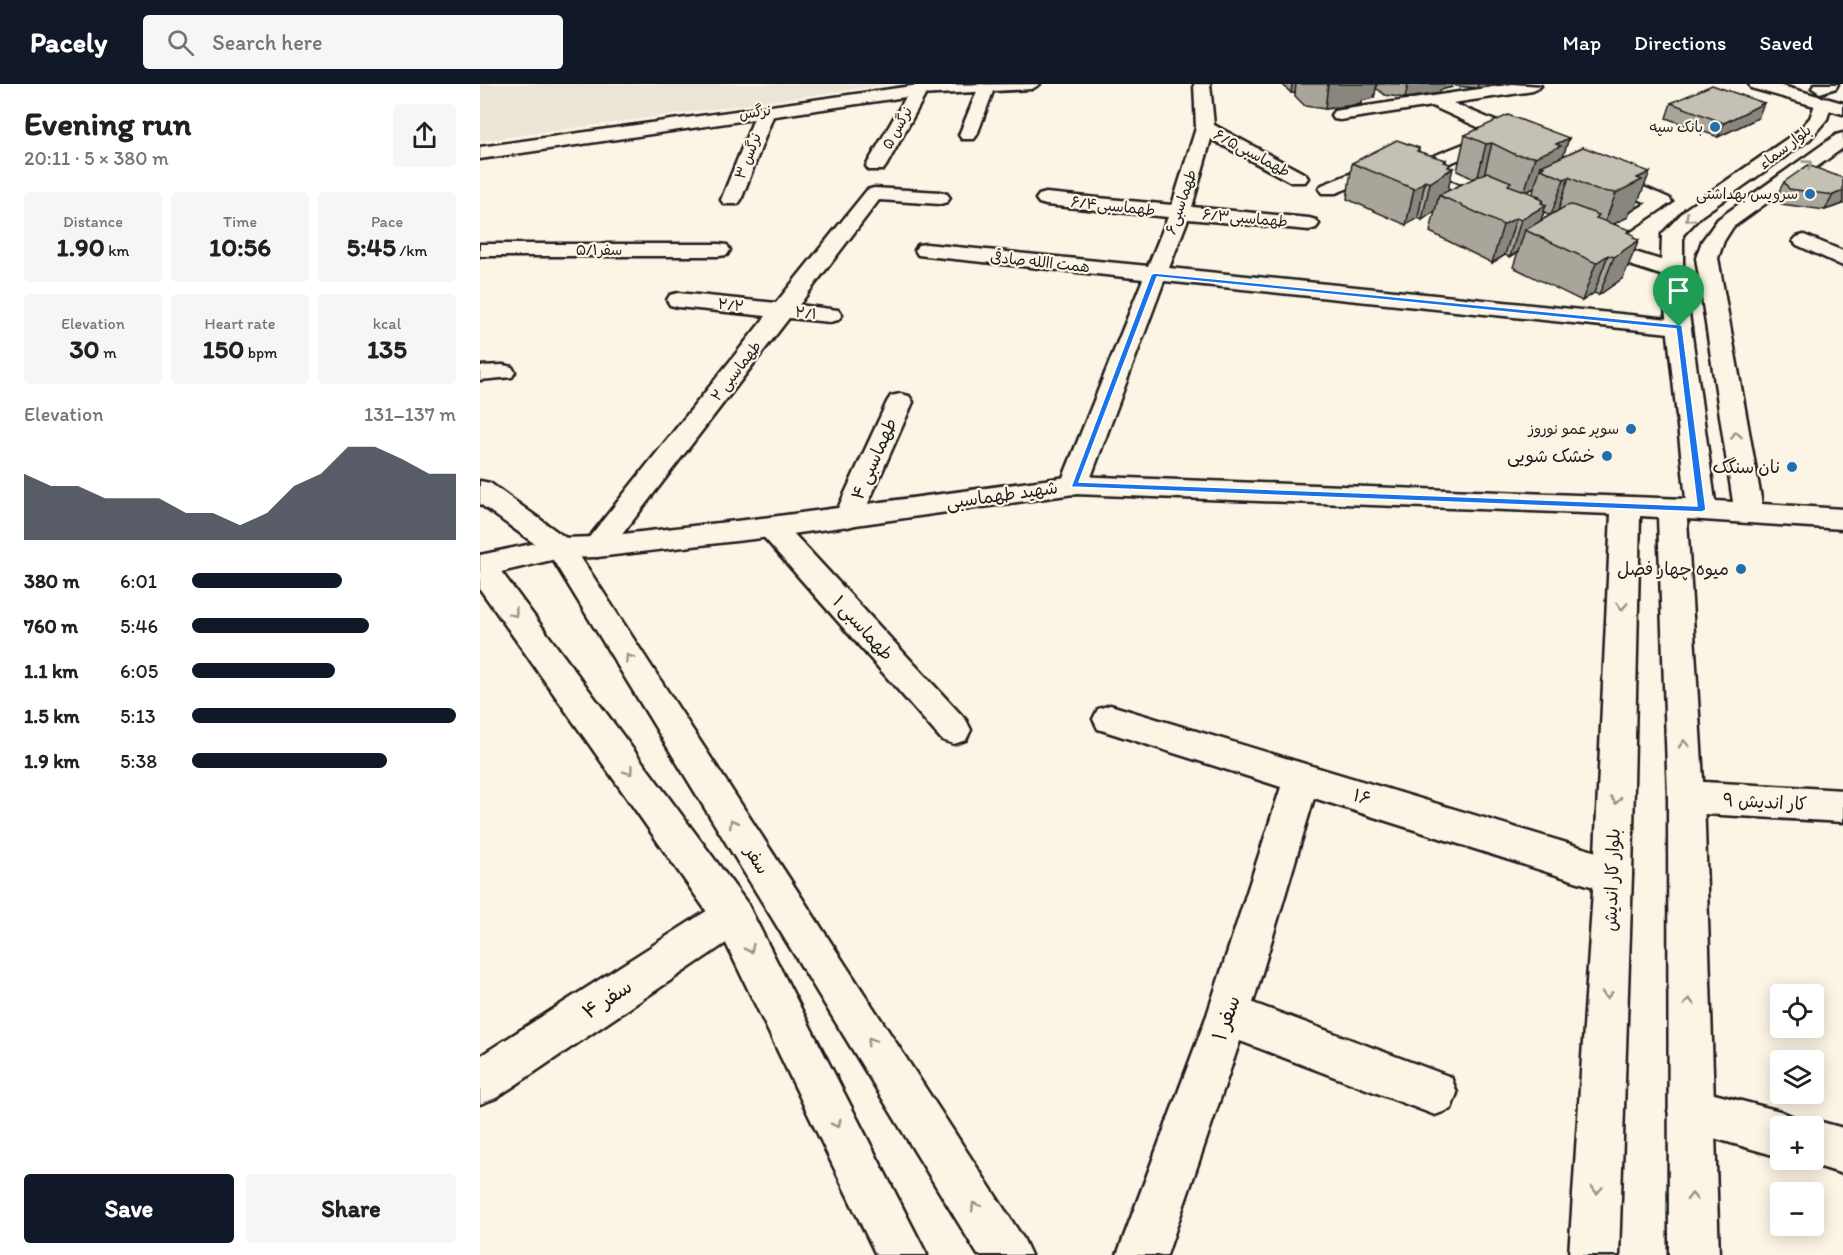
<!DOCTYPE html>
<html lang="en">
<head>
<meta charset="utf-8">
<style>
  body { margin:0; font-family:Itim,"Playpen Sans Arabic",sans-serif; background:#f6f6f6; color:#202124; height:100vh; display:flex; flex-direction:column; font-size:22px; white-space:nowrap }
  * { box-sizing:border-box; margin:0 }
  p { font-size:20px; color:#757577 }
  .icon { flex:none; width:33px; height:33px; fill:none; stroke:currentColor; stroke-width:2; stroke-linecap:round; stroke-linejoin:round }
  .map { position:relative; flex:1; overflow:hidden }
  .sheet { display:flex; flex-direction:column; background:#fff; width:480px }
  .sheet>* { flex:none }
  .controls { position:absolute; left:1290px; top:900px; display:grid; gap:12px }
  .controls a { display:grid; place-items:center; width:54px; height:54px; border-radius:6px; background:#fff; box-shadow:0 3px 15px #0003; font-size:30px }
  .pin { position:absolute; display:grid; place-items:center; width:51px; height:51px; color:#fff; margin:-62px -26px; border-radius:50% 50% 50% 0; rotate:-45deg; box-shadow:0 0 6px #0007 }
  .pin .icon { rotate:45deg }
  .round { display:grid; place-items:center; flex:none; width:63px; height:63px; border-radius:6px; background:#f6f6f6 }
  .head { display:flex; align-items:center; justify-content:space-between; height:102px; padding:0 24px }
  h1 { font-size:33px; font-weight:700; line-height:45px }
  .stats { display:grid; grid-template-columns:repeat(3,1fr); gap:9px; height:102px; padding:6px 24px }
  .stats div { display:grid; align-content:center; border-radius:6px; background:#f6f6f6; text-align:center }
  .stats b { font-size:26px; font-weight:700 }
  .stats small { font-size:16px; font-weight:400 }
  .stats p { font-size:16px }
  .chart { height:168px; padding:12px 24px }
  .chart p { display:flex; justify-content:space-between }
  .chart svg { width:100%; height:108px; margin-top:6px; fill:#111827; opacity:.7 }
  .primary-button { display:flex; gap:12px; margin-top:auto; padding:12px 24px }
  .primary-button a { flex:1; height:69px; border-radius:6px; background:#111827; color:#fff; font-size:24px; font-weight:700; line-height:69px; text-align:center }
  .primary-button a+a { background:#f6f6f6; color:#202124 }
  ul { padding:0 24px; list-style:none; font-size:20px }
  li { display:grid; grid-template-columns:96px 72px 1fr; align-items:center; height:45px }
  li i { height:15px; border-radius:8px; background:#111827 }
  header { display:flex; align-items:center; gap:36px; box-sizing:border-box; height:84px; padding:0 30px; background:#111827; color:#fff }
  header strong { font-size:28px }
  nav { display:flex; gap:33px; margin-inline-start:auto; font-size:21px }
  .search { width:420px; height:54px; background:#f6f6f6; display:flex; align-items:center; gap:15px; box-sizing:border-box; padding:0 21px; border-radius:6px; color:#757577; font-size:22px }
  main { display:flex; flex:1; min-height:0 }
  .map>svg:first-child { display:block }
  .built { fill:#ebe5d6 }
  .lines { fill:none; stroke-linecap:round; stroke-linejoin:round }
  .minor-casing { stroke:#1c1c1c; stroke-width:5 }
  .tertiary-casing { stroke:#1c1c1c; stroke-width:5 }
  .secondary-casing { stroke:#1c1c1c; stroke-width:5 }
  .minor { fill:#fcf5e5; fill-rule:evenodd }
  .tertiary { fill:#fcf5e5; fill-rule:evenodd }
  .secondary { fill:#fcf5e5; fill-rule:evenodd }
  .wall { fill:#a9a59a; stroke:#1c1c1c; stroke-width:1.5; fill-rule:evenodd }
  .shaded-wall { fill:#89867d; stroke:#1c1c1c; stroke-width:1.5 }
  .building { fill:#c4c0b3; stroke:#1c1c1c; stroke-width:1.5 }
  .oneway { stroke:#97938b }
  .route { fill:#1a73e8; stroke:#fff; stroke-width:1.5; fill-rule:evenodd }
  .poi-dot { fill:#1f6fb2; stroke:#fcf5e5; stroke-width:2 }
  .labels { text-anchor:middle; stroke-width:4.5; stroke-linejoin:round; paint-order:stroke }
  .far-street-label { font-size:15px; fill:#1c1c1c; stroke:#fcf5e5 }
  .far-poi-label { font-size:15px; fill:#1c1c1c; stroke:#fcf5e5; text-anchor:end }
  .poi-label { font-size:18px; fill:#1c1c1c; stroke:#fcf5e5; text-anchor:end }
  .street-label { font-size:18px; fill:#1c1c1c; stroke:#fcf5e5 }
  .near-street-label { font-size:21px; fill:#1c1c1c; stroke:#fcf5e5 }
</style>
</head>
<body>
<header>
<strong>Pacely</strong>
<div class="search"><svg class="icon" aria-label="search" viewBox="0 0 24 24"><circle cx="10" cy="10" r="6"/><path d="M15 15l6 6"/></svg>Search here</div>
<nav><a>Map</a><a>Directions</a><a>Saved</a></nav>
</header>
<main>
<section class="sheet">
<div class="head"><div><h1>Evening run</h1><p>20:11 · 5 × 380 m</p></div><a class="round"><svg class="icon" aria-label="share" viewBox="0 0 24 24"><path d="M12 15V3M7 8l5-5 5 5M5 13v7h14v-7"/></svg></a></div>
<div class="stats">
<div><p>Distance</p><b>1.90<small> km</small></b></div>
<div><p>Time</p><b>10:56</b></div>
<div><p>Pace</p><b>5:45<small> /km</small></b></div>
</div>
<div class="stats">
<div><p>Elevation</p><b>30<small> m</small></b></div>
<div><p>Heart rate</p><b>150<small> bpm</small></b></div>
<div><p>kcal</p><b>135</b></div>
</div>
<div class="chart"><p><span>Elevation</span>131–137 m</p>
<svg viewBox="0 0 160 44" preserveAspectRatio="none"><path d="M0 44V17L10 22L20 22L30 27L40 27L50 27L60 33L70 33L80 38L90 33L100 22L110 17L120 6L130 6L140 11L150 17L160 17V44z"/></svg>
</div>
<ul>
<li><b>380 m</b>6:01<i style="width:57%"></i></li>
<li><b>760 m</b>5:46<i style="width:67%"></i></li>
<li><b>1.1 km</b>6:05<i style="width:54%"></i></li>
<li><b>1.5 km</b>5:13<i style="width:100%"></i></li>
<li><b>1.9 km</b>5:38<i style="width:74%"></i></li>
</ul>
<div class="primary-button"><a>Save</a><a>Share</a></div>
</section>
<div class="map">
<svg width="1363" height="1171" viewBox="0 0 1363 1171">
  <rect width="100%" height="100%" fill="#fcf5e5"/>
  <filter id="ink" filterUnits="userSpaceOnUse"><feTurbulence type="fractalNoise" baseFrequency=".0167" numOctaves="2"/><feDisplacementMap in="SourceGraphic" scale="12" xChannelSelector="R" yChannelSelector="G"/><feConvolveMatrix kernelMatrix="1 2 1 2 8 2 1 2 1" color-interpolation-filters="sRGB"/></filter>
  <g filter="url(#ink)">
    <polygon class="built" points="0,0 431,0 399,2 0,57"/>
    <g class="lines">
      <g class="minor-casing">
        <g id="minor">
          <polygon points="500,0 515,2 497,51 494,55 482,55 479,51"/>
          <polygon points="714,0 730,0 734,41 825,90 828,94 825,98 811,98 731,55 712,123 829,134 836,136 839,140 836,144 829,146 708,135 689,184 1199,236 1207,238 1211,243 1207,248 1199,250 684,197 608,401 604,408 594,410 584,408 580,401 663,195 446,172 438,171 435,166 438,161 446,160 668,182 688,133 566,121 559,119 556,115 559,111 566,109 692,121 716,44"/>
          <polygon points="1032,0 1061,2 1053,7 973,19 1057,55 1059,59 1057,63 1050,65 1027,56 948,88 1020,118 1023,122 1020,126 1006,126 912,87 856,109 842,109 839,105 842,101 905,76 912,74 931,81 1011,49 952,22 860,36 854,35 851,31 854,27"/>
          <polygon points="1335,0 1358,0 1356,4 1340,9 1332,4"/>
          <polygon points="439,1 448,6 406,82 403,86 389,86 386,82 430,6"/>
          <polygon points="286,22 295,27 261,116 258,120 244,120 241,116 277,27"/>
          <polygon points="1122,85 1189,114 1192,118 1129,160 1200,182 1203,187 1200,192 1184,192 1100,165 1097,160 1100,155 1109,154 1167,119 1115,95 1112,91"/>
          <polygon points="394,104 460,108 467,110 470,114 467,118 460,120 399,116 319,221 358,226 362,231 358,236 350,238 309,234 127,470 117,473 107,470 102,463 107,456 286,232 198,223 190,221 187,216 190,211 198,209 296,219 387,106"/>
          <polygon points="1324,151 1363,167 1363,182 1317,161 1313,157 1317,153"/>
          <polygon points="0,160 239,160 247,161 250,166 247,171 239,172 0,172"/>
          <polygon points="23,281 32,283 35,288 32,293 0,296 0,282"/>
          <polygon points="420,310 429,312 433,318 382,433 378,440 368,443 358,440 354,433 407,318 411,312"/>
          <polygon points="291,433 301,436 486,636 491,646 486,656 474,660 462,656 281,450 276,443 281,436"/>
          <polygon points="630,621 1133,773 1147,778 1152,791 1147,804 1133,809 834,714 773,919 971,993 977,1009 971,1025 955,1031 760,957 687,1171 637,1171 727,931 801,703 618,645 613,635 618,625"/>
          <polygon points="1206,697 1363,706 1363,738 1206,729 1193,724 1188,713 1193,702"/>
          <polygon points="253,813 267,819 273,832 267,845 16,1014 0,1020 0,972 239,819"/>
          <polygon points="1211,1004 1300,1027 1316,1034 1320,1042 1334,1036 1363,1044 1363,1090 1318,1076 1334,1076 1334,1042 1300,1042 1300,1073 1195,1043 1188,1027 1195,1011"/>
        </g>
      </g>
      <g class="tertiary-casing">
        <g id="tertiary">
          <polygon points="560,0 552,5 439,11 0,75 0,63 439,1"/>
          <polygon points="1343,14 1352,19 1347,35 1330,55 1221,132 1203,151 1203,187 1235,417 1253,418 1216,174 1222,157 1238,135 1356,51 1363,49 1363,64 1253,143 1244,157 1238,174 1282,420 1363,425 1363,445 1207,435 1224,713 1239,1171 1189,1171 1188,713 1178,433 1160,432 1152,791 1139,1171 1089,1171 1114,791 1131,430 594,410 291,453 117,473 80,474 0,493 0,471 80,454 117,453 291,433 594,392 1206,415 1181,187 1182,150 1207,124 1318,47 1330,34 1337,15"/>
        </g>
      </g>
      <g class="secondary-casing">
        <g id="secondary">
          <polygon points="1269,0 1295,0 1363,19 1363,30 1271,4"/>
          <polygon points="0,397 10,399 90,457 543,1154 551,1171 498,1171 70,471 0,420"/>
          <polygon points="0,471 11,474 267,819 447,1171 396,1171 239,845 0,505"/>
        </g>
      </g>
      <use href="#minor" class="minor"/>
      <use href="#tertiary" class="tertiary"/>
      <use href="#secondary" class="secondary"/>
    </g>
    <g class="wall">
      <polygon points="802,0 973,0 972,3 960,6 960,9 925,14 905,11 896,4 894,14 881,17 881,20 845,25 825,22 815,12 815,9 811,9"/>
      <polygon points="974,0 1027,0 997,4 976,2"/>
      <polygon points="1191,19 1278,34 1238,53 1186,34"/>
      <path d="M985,51L1089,54L1083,72L1103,63L1155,125L1150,128L1148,133L1133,140L1149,148L1153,154L1143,194L1119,211L1114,209L1102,217L1033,183L1038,168L1030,173L1025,171L1012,179L950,148L955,127L942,136L938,134L926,141L867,115L872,79L939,64V68L966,76V78L969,83L968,107L994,95L977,87ZM1054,104L1053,110L1047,108ZM1064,128L1070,131L1061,136Z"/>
      <polygon points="1363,94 1363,120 1345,126 1301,120 1296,113 1304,98"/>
    </g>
    <g class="shaded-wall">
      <polygon points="812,0 816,0 815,9 811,9"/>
      <polygon points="848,0 897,0 894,14 881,17 881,20 845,25"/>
      <polygon points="928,0 973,0 972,3 960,6 960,9 925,14"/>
      <polygon points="998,0 1027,0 997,4"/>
      <polygon points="1284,19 1278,34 1238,53 1244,39"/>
      <polygon points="1089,54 1077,90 1061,82 1054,104 1044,109 1055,73 1076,60"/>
      <polygon points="1012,59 1003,95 997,96 1006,60"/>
      <polygon points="966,76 963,91 970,80 968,88 973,84 966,115 959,111 955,127 942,136 950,99 964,78"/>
      <polygon points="1170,88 1155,125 1150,128 1148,133 1122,146 1136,109 1157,94"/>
      <polygon points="1089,93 1077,130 1071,131 1084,95"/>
      <polygon points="945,97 938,134 926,141 934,105"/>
      <polygon points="1363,107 1363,120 1345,126 1353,111"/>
      <polygon points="1059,112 1053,129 1063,116 1060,125 1066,121 1056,151 1045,146 1038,168 1030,173 1041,136 1056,113"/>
      <polygon points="1036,134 1025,171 1012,179 1023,141"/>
      <polygon points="1150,146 1141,168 1159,156 1143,194 1119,211 1134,173 1147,148"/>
      <polygon points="1128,171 1114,209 1102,217 1116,179"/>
    </g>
    <g class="building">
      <polygon points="1232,1 1284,19 1244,39 1191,19"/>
      <polygon points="1028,31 1089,54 1076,60 1081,62 1055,73 1036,71 1012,59 1006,60 985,51"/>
      <polygon points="917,56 939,64 937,67 966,76 964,78 970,80 968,83 973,84 950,99 945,97 934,105 872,79"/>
      <polygon points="1103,63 1170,88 1157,94 1162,96 1136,109 1116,106 1089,93 1084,95 1061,85 1064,83 1061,82"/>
      <polygon points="1328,81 1363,94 1363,107 1353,111 1309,105 1304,98"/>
      <polygon points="1007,88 1031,98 1028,101 1059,112 1056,113 1063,116 1061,119 1066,121 1041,136 1036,134 1023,141 959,111"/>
      <polygon points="1092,121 1119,131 1116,134 1150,146 1147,148 1154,151 1153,154 1159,156 1134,173 1128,171 1116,179 1045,146 1086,122"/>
    </g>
    <defs><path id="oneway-chevron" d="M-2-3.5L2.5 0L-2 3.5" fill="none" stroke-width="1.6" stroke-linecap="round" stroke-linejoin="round" transform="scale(1.5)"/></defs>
    <g class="oneway">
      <use href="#oneway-chevron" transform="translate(1328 80) rotate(-36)"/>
      <use href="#oneway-chevron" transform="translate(1209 134) rotate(136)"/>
      <use href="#oneway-chevron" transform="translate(1256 351) rotate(-99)"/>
      <use href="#oneway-chevron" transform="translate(1142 522) rotate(92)"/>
      <use href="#oneway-chevron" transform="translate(34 529) rotate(54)"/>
      <use href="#oneway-chevron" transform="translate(149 574) rotate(-122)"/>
      <use href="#oneway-chevron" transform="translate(1204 660) rotate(-93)"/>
      <use href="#oneway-chevron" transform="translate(149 687) rotate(54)"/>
      <use href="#oneway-chevron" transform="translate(1136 716) rotate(92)"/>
      <use href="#oneway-chevron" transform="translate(253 739) rotate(-122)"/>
      <use href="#oneway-chevron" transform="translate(270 865) rotate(64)"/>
      <use href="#oneway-chevron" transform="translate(1127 911) rotate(93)"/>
      <use href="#oneway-chevron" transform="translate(1209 918) rotate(-91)"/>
      <use href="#oneway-chevron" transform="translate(391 957) rotate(-122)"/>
      <use href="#oneway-chevron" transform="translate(357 1040) rotate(64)"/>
      <use href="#oneway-chevron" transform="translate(1117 1106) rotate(93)"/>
      <use href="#oneway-chevron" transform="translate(1212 1113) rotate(-91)"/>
      <use href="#oneway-chevron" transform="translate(495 1122) rotate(-122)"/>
    </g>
  </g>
  <path class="route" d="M674,189L1202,241L1226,426L1222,428L591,403L671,191ZM677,193L1196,245L1217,422L599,398Z"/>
  <g class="poi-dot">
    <circle cx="1235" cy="43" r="6"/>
    <circle cx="1330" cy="110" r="6"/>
    <circle cx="1151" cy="345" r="6"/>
    <circle cx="1127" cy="372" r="6"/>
    <circle cx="1312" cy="383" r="6"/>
    <circle cx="1261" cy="485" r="6"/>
  </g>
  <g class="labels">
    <g class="far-street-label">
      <text transform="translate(275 28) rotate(-8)" y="5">نرگس</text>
      <text transform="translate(417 44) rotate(-61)" y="5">۵ نرگس</text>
      <text transform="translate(1305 63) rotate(-38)" y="5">بلوار سماء</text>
      <text transform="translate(772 69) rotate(28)" y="5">۶/۵طهماسبی</text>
      <text transform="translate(268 72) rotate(-69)" y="5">۳ نرگس</text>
      <text transform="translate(701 118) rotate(-71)" y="5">۶طهماسبی</text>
      <text transform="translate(633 122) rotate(6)" y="5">۶/۴طهماسبی</text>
      <text transform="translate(765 134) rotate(5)" y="5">۶/۳طهماسبی</text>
      <text x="119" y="171">۵/۱سفر</text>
      <text transform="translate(560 178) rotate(6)" y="5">همت االله صادقی</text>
      <text transform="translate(251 221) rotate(6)" y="5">۲/۲</text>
      <text transform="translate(326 229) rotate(6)" y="5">۲/۱</text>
      <text transform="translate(256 287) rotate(-52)" y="5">۲ طهماسبی</text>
    </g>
    <g class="far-poi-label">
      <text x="1223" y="48">بانک سپه</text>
      <text x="1318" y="115">سرویس بهداشتی</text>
      <text x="1139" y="350">سوپر عمو نوروز</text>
    </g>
    <g class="poi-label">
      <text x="1115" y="378">خشک شویی</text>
      <text x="1300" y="389">نان سنگک</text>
      <text x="1249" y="491">میوه چهار فصل</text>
    </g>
    <g class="street-label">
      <text transform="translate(394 375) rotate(-66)" y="6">۴ طهماسبی</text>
      <text transform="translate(522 411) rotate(-8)" y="6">شهید طهماسبی</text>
      <text transform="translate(383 544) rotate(48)" y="6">۱ طهماسبی</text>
      <text transform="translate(882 713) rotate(17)" y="6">۱۶</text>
      <text transform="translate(1285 718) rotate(3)" y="6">۹ کار اندیش</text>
      <text transform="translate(277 776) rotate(58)" y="6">سفر</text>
      <text transform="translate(1132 796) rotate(-88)" y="6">بلوار کار اندیش</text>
    </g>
    <g class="near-street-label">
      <text transform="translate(127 915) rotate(-33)" y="7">۴ سفر</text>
      <text transform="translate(746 934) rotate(-71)" y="7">۱ سفر</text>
    </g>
  </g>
</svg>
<div class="controls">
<a><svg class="icon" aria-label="locate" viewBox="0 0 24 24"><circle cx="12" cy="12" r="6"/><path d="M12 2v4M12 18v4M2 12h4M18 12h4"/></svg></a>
<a><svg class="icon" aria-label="layers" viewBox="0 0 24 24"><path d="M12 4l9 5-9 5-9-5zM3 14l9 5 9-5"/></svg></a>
<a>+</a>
<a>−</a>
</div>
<div class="pin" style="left:1199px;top:243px;background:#1e9e55"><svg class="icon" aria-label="arrive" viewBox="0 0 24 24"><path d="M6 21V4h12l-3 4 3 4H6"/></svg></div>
</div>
</main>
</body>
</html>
